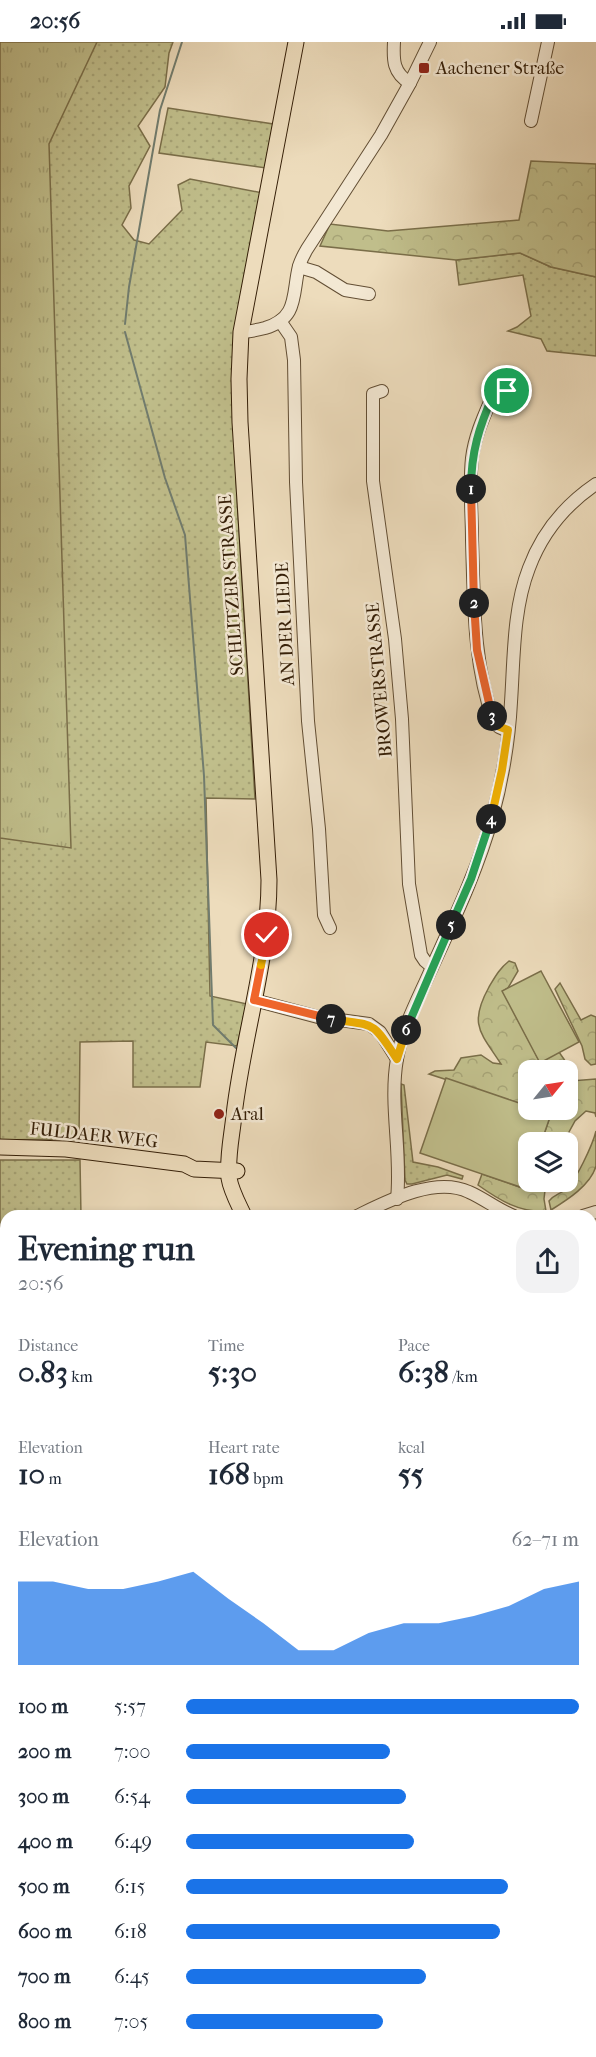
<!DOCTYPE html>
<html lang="en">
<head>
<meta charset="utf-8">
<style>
  body { margin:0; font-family:"IM FELL French Canon",serif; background:#f2f2f3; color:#1f2937; height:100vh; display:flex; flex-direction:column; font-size:22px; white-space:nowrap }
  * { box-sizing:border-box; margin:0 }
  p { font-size:20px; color:#747a83 }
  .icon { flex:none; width:33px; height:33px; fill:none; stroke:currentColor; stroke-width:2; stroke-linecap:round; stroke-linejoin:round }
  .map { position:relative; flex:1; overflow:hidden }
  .side { position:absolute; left:0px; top:1168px; width:597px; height:848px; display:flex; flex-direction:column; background:#fff; border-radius:18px 18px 0 0; box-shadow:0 3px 9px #0003 }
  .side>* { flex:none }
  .needle { width:39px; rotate:60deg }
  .controls { position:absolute; left:518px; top:1018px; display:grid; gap:12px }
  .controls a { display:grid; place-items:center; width:60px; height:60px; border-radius:12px; background:#fff; box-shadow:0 3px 9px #0003; font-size:30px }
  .pin { position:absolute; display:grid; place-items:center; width:51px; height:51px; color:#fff; margin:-26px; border:3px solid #fff; border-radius:50%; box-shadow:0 2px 6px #0007 }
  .km { position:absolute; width:30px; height:30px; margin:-15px; border-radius:50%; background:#222; color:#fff; font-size:16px; line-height:30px; text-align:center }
  .round { display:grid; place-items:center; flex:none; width:63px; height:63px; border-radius:18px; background:#f2f2f3 }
  .overview { display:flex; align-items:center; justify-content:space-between; height:102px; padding:0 18px }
  h1 { font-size:33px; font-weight:700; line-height:45px }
  .stats { display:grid; grid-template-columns:repeat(3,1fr); gap:9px; height:102px; padding:6px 18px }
  .stats div { display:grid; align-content:center }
  .stats b { font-size:30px; font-weight:700 }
  .stats small { font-size:16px; font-weight:400 }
  .stats p { font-size:16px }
  .chart { height:168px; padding:12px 18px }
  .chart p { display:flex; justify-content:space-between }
  .chart svg { width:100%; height:108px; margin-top:6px; fill:#1a73e8; opacity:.7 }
  ul { padding:0 18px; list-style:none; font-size:20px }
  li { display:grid; grid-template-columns:96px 72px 1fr; align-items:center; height:45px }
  li i { height:15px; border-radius:8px; background:#1a73e8 }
  .status { display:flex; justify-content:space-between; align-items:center; height:42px; padding:0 30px; background:#fff; direction:ltr }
  .status svg { height:16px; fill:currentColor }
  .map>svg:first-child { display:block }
  .grass { fill:url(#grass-dots); stroke:#7a6e49; stroke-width:1.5 }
  .forest { fill:url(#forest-crowns); stroke:#7a6e49; stroke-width:1.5 }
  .cemetery { fill:url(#cemetery-stones); stroke:#7a6e49; stroke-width:1.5 }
  .park { fill:url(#park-tufts); stroke:#7a6e49; stroke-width:1.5 }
  .pitch { fill:#c0be8b; stroke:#7a6e49; stroke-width:1.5 }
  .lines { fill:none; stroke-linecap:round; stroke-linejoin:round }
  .stream { stroke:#717c6e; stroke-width:2 }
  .minor-casing { stroke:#624e34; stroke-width:14 }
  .major-casing { stroke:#341e07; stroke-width:17 }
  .minor { stroke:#f3e8d3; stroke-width:12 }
  .major { stroke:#eddcbc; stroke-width:15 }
  .rail-casing { stroke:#341e07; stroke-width:4.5 }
  .rail { stroke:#f3e8d3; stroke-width:2; stroke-dasharray:7; stroke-linecap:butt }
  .split-1-casing { stroke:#fff; stroke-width:12 }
  .split-2-casing { stroke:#fff; stroke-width:12 }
  .split-3-casing { stroke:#fff; stroke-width:12 }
  .split-4-casing { stroke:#fff; stroke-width:12 }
  .split-5-casing { stroke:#fff; stroke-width:12 }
  .split-6-casing { stroke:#fff; stroke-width:12 }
  .split-7-casing { stroke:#fff; stroke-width:12 }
  .split-8-casing { stroke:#fff; stroke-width:12 }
  .split-9-casing { stroke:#fff; stroke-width:12 }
  .split-1 { stroke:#22a559; stroke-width:8 }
  .split-2 { stroke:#f0652b; stroke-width:8 }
  .split-3 { stroke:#f0652b; stroke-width:8 }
  .split-4 { stroke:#f5b400; stroke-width:8 }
  .split-5 { stroke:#22a559; stroke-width:8 }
  .split-6 { stroke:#22a559; stroke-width:8 }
  .split-7 { stroke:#f5b400; stroke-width:8 }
  .split-8 { stroke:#f0652b; stroke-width:8 }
  .split-9 { stroke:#f5b400; stroke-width:8 }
  .poi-dot { fill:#8f2418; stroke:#f3e8d3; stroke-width:2 }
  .labels { text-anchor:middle; stroke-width:5; stroke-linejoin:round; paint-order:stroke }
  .poi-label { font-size:18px; fill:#341e07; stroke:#f3e8d3; text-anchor:start }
  .street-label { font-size:18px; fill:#341e07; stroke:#f3e8d3 }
</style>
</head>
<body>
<div class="status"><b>20:56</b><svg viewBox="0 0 49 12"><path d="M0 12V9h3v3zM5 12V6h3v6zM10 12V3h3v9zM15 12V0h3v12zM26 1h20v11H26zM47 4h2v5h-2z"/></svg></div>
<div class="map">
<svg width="596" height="2015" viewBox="0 0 596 2015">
  <defs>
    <pattern id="grass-dots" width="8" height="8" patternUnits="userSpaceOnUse" patternTransform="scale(1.5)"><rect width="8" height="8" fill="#c0be8b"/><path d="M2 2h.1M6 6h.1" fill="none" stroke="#a6a376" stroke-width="1.8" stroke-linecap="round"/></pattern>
    <pattern id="forest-crowns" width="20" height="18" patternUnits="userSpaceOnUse" patternTransform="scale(1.5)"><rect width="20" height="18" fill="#c0be8b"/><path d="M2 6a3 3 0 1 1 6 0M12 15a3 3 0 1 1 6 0" fill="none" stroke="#a6a376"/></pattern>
    <pattern id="cemetery-stones" width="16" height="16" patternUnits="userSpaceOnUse" patternTransform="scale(1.5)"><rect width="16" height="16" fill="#c0be8b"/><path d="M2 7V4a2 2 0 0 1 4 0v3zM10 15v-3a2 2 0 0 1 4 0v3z" fill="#a6a376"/></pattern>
    <pattern id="park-tufts" width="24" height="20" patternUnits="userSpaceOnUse" patternTransform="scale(1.5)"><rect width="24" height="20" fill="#c0be8b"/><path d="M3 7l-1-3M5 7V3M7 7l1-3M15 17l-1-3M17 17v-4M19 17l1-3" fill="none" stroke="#a6a376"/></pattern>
  </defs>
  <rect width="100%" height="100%" fill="#eddcbc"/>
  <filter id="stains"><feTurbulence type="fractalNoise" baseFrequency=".00333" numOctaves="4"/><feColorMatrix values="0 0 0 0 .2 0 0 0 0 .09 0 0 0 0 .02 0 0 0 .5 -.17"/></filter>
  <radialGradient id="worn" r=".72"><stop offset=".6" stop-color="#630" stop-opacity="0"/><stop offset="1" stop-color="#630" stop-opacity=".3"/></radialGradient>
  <g class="grass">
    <polygon points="0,0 173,0 169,11 165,45 138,84 150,104 129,144 131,166 122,183 134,198 149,202 182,168 178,143 190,137 263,151 240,257 236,438 255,757 206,756 210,954 247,962 237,1004 206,1000 200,1045 133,1045 133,999 80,1000 79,1099 62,1097 0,1098"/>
    <polygon points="168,66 273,82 266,126 159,111"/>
    <polygon points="520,211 551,225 596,235 596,314 547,309 541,297 508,289 517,285 531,274 523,233 459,243 456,218"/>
    <polygon points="401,1042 404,1043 413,1120 438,1125 463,1134 462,1137 447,1133 412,1142 407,1142 405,1138"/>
    <polygon points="0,1118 80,1118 81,1174 6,1174 6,1334 0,1321"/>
    <polygon points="0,1349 6,1366 6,1485 0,1495"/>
  </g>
  <g class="forest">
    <polygon points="531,119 596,122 596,235 551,225 520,211 456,218 320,204 330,182 388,189 519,178"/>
    <path d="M509,919L515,921L518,929L508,946L503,949L540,1020L559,1010L568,1023L571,1039L596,1037V1075L595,1071L586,1069L575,1079L563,1101H541L551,1072L539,1068H567V1029H528V1064L429,1032L435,1029L454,1028L461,1016L481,1013L493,1021L501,1022C481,991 468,983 489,945C495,935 499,927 509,919Z"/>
    <polygon points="560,941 581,978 591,973 596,975 596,1022 591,1023 585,1017 582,1004 555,947"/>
    <path d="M596,1089C596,1100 596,1114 596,1124C591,1143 567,1158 551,1168L549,1159C555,1152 558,1153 565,1148C575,1141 593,1102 596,1089Z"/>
    <path d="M482,1132L525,1147L528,1140H546L544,1157L546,1169C520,1171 499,1158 478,1143Z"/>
    <polygon points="591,1656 596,1659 596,1791 591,1784"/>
    <polygon points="591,1819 596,1831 596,1987 591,1991"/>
    <polygon points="190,2010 564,2010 557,2015 187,2015 186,2012"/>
  </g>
  <polygon class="cemetery" points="596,1987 596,2015 557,2015 564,2010 591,2010 591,1991"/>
  <polygon class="park" points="0,0 97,0 49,102 71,806 0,796"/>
  <g class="pitch">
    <polygon points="541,929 579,1000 540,1021 502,949"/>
    <polygon points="446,1036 528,1064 528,1068 539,1068 551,1072 541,1101 528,1101 528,1140 526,1147 420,1111"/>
  </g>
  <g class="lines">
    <g class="stream">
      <polyline points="125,282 129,245 160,68 182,0"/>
      <polyline points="125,290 165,436 185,493 204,734 213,983 236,1006"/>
      <polyline points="0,1263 6,1263"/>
      <polyline points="591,1534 596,1533"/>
    </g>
    <g class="minor-casing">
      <g id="minor">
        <path d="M394,0C393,18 393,31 410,41"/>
        <polyline points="531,79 548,0"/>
        <polyline points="299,225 316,230 345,248 369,252"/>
        <polyline points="280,279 291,295 294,318 296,440 308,679 319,787 324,873 330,886"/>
        <path d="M241,290C249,290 257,288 265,286C299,276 292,252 299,224C301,218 304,212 307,207L381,93L410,41L430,0"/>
        <polyline points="382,349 373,352 373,439 395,597 402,677 409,842 421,913 425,919 432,925"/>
        <path d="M507,349L494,351C485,372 475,392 472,416C469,443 472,471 472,498C474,559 473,622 494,680L499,685L508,689"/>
        <polyline points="254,958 318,975 369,982 380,990 397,1017"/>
        <path d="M397,1157C402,1111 389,1063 397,1017C402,987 417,959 429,932C452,881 477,830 492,776C502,739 509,699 511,660C514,616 513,567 529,526C542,491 565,463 596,442"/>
        <path d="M357,1174C388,1159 435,1134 469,1150C485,1157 498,1168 514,1174"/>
        <polyline points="583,1174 596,1170"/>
        <polyline points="591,1270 596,1272"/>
        <polyline points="591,1342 596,1343"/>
        <polyline points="591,1580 596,1583"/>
        <polyline points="0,1694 6,1695"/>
        <polyline points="178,2010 178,2015"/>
        <polyline points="103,2015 103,2010"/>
      </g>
    </g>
    <g class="major-casing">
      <g id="major">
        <polyline points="0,1105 66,1107 184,1122 194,1127 237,1129"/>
        <path d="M244,1174C239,1163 231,1149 229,1136C227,1114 232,1094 234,1073C243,994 269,917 269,838L240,380L239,337L241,290L296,0"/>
        <polyline points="591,1466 596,1467"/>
        <polyline points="0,1876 6,1860"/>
      </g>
    </g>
    <use href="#minor" class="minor"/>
    <use href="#major" class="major"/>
    <g class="rail-casing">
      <g id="rail">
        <polyline points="0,1600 6,1600"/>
        <polyline points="591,1644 596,1647"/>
      </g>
    </g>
    <use href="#rail" class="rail"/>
  </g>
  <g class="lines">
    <g class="split-1-casing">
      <path id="split-1" d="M471,447C471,410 479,385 494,351L507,349"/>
    </g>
    <g class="split-2-casing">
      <polyline id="split-2" points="471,447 474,561"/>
    </g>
    <g class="split-3-casing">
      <polyline id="split-3" points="474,561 477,608 492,674"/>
    </g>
    <g class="split-4-casing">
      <polyline id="split-4" points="491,777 502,728 508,688 495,683 492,674"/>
    </g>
    <g class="split-5-casing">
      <polyline id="split-5" points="451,883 471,837 491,777"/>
    </g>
    <g class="split-6-casing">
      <polyline id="split-6" points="406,988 451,883"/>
    </g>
    <g class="split-7-casing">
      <path id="split-7" d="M331,977C375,984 371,977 397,1017L406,988"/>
    </g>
    <g class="split-8-casing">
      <polyline id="split-8" points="261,923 254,958 331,977"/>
    </g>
    <g class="split-9-casing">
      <polyline id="split-9" points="261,923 267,893"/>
    </g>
    <use href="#split-1" class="split-1"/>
    <use href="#split-2" class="split-2"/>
    <use href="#split-3" class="split-3"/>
    <use href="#split-4" class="split-4"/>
    <use href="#split-5" class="split-5"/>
    <use href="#split-6" class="split-6"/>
    <use href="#split-7" class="split-7"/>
    <use href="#split-8" class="split-8"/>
    <use href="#split-9" class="split-9"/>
  </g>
  <g class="poi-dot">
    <rect x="418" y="20" width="12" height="12" rx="3"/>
    <circle cx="219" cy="1072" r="6"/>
  </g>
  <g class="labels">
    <g class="poi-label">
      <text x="436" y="32">Aachener Straße</text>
      <text x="231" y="1078">Aral</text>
    </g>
    <g class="street-label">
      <text transform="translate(231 543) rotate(-94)" y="6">SCHLITZER STRASSE</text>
      <text transform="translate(285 582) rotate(-93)" y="6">AN DER LIEDE</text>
      <text transform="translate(379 638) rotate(-95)" y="6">BROWERSTRASSE</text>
      <text transform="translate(94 1093) rotate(6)" y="6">FULDAER WEG</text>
    </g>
  </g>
  <rect width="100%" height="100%" filter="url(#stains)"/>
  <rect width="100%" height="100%" fill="url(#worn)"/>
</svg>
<div class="controls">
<a><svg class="needle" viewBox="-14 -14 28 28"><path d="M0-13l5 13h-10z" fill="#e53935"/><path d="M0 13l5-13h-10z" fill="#747a83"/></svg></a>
<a><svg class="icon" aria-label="layers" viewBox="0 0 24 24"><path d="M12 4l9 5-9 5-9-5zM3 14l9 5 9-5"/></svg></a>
</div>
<div class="pin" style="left:507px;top:349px;background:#1e9e55"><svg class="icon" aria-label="arrive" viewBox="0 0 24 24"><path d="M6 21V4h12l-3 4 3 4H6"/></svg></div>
<div class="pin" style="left:267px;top:893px;background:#d93025"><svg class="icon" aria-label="check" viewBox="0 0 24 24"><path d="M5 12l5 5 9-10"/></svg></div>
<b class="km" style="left:471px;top:447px">1</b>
<b class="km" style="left:474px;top:561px">2</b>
<b class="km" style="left:492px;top:674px">3</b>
<b class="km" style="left:491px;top:777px">4</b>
<b class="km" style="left:451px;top:883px">5</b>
<b class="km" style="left:406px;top:988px">6</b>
<b class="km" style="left:331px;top:977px">7</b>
<section class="side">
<div class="overview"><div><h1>Evening run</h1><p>20:56</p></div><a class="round"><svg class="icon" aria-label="share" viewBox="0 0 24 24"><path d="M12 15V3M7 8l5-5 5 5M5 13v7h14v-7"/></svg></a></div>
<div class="stats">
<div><p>Distance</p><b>0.83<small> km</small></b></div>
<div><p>Time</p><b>5:30</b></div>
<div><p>Pace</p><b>6:38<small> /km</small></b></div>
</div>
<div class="stats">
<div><p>Elevation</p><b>10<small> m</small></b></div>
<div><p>Heart rate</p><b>168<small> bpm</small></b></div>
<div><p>kcal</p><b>55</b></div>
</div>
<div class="chart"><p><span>Elevation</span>62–71 m</p>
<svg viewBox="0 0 160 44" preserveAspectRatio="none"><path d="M0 44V10L10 10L20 13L30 13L40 10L50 6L60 17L70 27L80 38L90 38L100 31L110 27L120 27L130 24L140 20L150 13L160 10V44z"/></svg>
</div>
<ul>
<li><b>100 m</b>5:57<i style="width:100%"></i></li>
<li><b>200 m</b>7:00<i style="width:52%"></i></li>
<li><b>300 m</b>6:54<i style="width:56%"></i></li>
<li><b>400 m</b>6:49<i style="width:58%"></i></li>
<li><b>500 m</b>6:15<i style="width:82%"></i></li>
<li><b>600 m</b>6:18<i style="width:80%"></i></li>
<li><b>700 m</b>6:45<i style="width:61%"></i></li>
<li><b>800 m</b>7:05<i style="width:50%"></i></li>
</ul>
</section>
</div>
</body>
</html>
